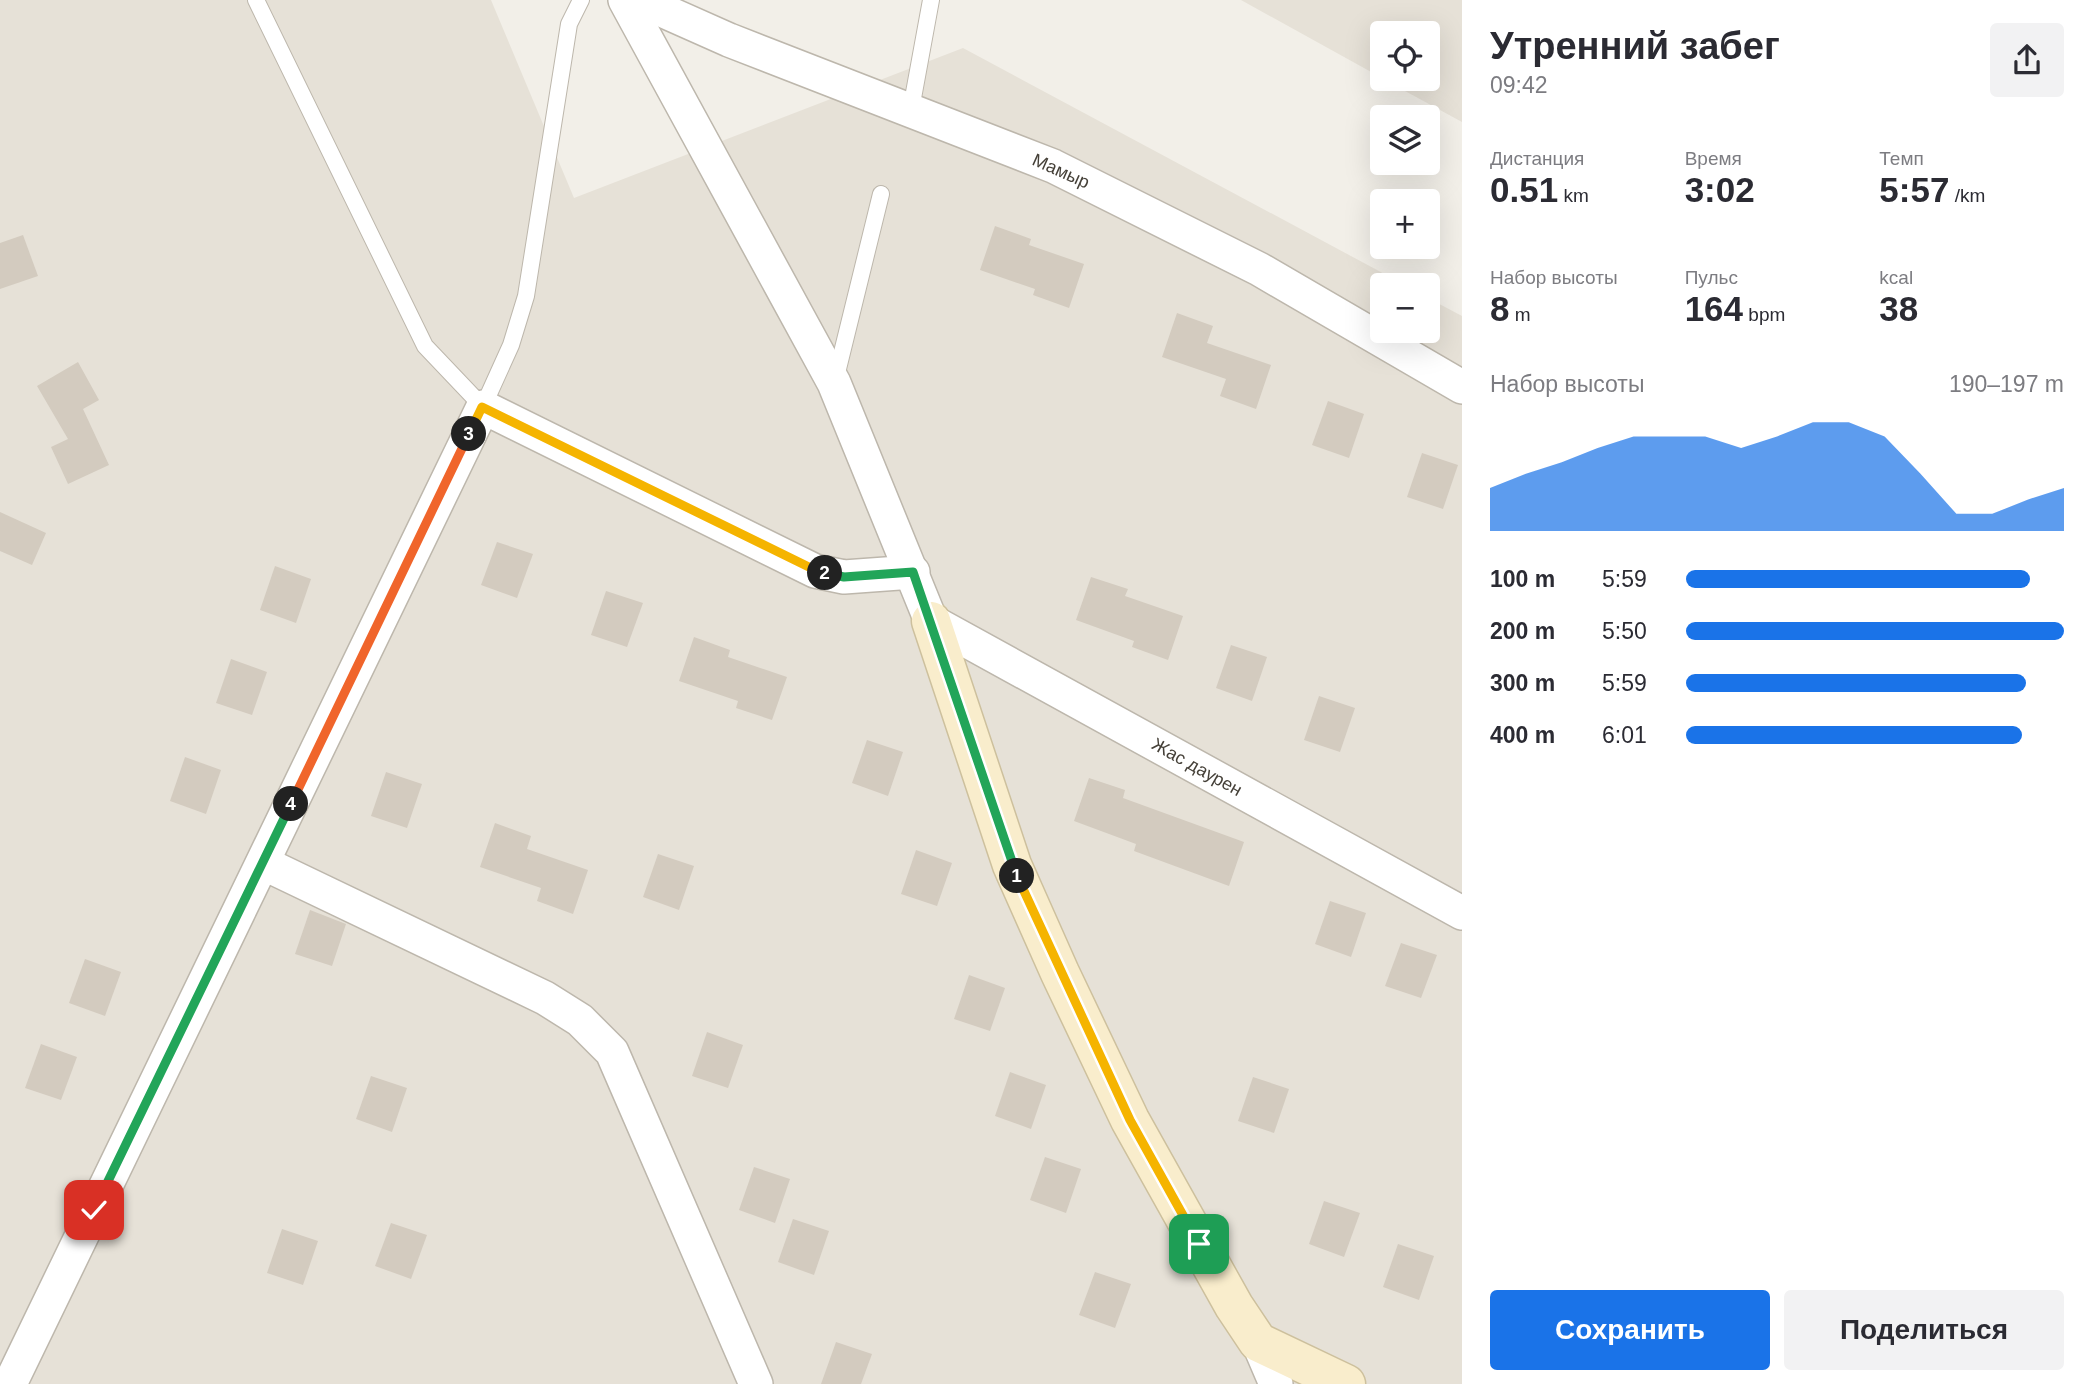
<!DOCTYPE html>
<html lang="ru">
<head>
<meta charset="utf-8">
<style>
  body { margin:0; font-family:Helvetica,sans-serif; background:#f2f2f3; color:#2b2b33; height:100vh; display:flex; flex-direction:column; font-size:26px; white-space:nowrap }
  * { box-sizing:border-box; margin:0 }
  p { font-size:23px; color:#7c7c81 }
  .icon { flex:none; width:38px; height:38px; fill:none; stroke:currentColor; stroke-width:2; stroke-linecap:round; stroke-linejoin:round }
  .map { position:relative; flex:1; overflow:hidden }
  .sheet { display:flex; flex-direction:column; background:#fff; width:630px }
  .sheet>* { flex:none }
  .buttons { position:absolute; left:1370px; top:21px; display:grid; gap:14px }
  .buttons a { display:grid; place-items:center; width:70px; height:70px; border-radius:7px; background:#fff; box-shadow:0 7px 28px #0002; font-size:35px }
  .pin { position:absolute; display:grid; place-items:center; width:60px; height:60px; color:#fff; margin:-30px; border-radius:14px; box-shadow:0 4px 10px #0006 }
  .km { position:absolute; width:35px; height:35px; margin:-18px; border-radius:50%; background:#222; color:#fff; font-size:19px; line-height:35px; text-align:center }
  .round { display:grid; place-items:center; flex:none; width:74px; height:74px; border-radius:7px; background:#f2f2f3 }
  .headline { display:flex; align-items:center; justify-content:space-between; height:119px; padding:0 28px }
  h1 { font-size:38px; font-weight:800; line-height:52px }
  .metrics { display:grid; grid-template-columns:repeat(3,1fr); gap:10px; height:119px; padding:7px 28px }
  .metrics div { display:grid; align-content:center }
  .metrics b { font-size:35px; font-weight:800 }
  .metrics small { font-size:19px; font-weight:400 }
  .metrics p { font-size:19px }
  .chart { height:196px; padding:14px 28px }
  .chart p { display:flex; justify-content:space-between }
  .chart svg { width:100%; height:126px; margin-top:7px; fill:#1a73e8; opacity:.7 }
  .button { display:flex; gap:14px; margin-top:auto; padding:14px 28px }
  .button a { flex:1; height:80px; border-radius:7px; background:#1a73e8; color:#fff; font-size:28px; font-weight:800; line-height:80px; text-align:center }
  .button a+a { background:#f2f2f3; color:#2b2b33 }
  ul { padding:0 28px; list-style:none; font-size:23px }
  li { display:grid; grid-template-columns:112px 84px 1fr; align-items:center; height:52px }
  li i { height:18px; border-radius:9px; background:#1a73e8 }
  main { display:flex; flex:1; min-height:0 }
  .map>svg:first-child { display:block }
  .residential { fill:#e6e1d7 }
  .building { fill:#d3cbbf }
  .lines { fill:none; stroke-linecap:round; stroke-linejoin:round }
  .lane-casing { stroke:#bdb7ac; stroke-width:18 }
  .street-casing { stroke:#bdb7ac; stroke-width:36 }
  .secondary-casing { stroke:#cdc09d; stroke-width:41 }
  .lane { stroke:#fff; stroke-width:16 }
  .street { stroke:#fff; stroke-width:33 }
  .secondary { stroke:#f9edcc; stroke-width:38 }
  .split-1-casing { stroke:#fff; stroke-width:14 }
  .split-2-casing { stroke:#fff; stroke-width:14 }
  .split-3-casing { stroke:#fff; stroke-width:14 }
  .split-4-casing { stroke:#fff; stroke-width:14 }
  .split-5-casing { stroke:#fff; stroke-width:14 }
  .split-1 { stroke:#f5b400; stroke-width:9 }
  .split-2 { stroke:#22a559; stroke-width:9 }
  .split-3 { stroke:#f5b400; stroke-width:9 }
  .split-4 { stroke:#f0652b; stroke-width:9 }
  .split-5 { stroke:#22a559; stroke-width:9 }
  .labels { text-anchor:middle; stroke-width:7; stroke-linejoin:round; paint-order:stroke }
  .street-label { font-size:18px; fill:#454038; stroke:#fff }
</style>
</head>
<body>
<main>
<div class="map">
<svg width="1462" height="1384" viewBox="0 0 1462 1384">
  <rect width="100%" height="100%" fill="#f2efe8"/>
  <g class="residential">
    <polygon points="0,0 491,0 574,198 963,48 1405,285 1382,285 1382,331 1428,331 1428,298 1462,316 1462,1384 0,1384"/>
    <polygon points="1241,0 1462,0 1462,122 1383,79 1428,79 1428,33 1382,33 1382,78"/>
  </g>
  <g class="building">
    <polygon points="995,226 1031,239 1029,245 1084,264 1069,308 1033,295 1035,289 980,270"/>
    <polygon points="23,235 38,276 0,289 0,243"/>
    <polygon points="1177,313 1213,326 1207,343 1271,365 1256,409 1220,396 1226,379 1162,357"/>
    <polygon points="78,362 99,400 83,409 109,465 68,484 51,447 68,439 37,386"/>
    <polygon points="1328,401 1364,414 1349,458 1312,445"/>
    <polygon points="1422,453 1458,465 1443,509 1407,497"/>
    <polygon points="0,512 46,533 32,565 0,551"/>
    <polygon points="497,542 533,554 517,598 481,585"/>
    <polygon points="275,566 311,579 296,623 260,610"/>
    <polygon points="1091,577 1128,589 1125,596 1183,616 1168,660 1132,647 1134,641 1076,620"/>
    <polygon points="606,591 643,603 627,647 591,635"/>
    <polygon points="694,637 730,650 728,657 787,677 772,720 736,708 738,701 679,681"/>
    <polygon points="1231,645 1267,657 1252,701 1216,688"/>
    <polygon points="231,659 267,672 252,715 216,703"/>
    <polygon points="1319,696 1355,708 1340,752 1304,740"/>
    <polygon points="867,740 903,752 888,796 852,783"/>
    <polygon points="185,757 221,770 206,814 170,801"/>
    <polygon points="386,772 422,784 407,828 371,816"/>
    <polygon points="1089,778 1125,790 1123,798 1244,842 1229,886 1134,851 1136,844 1074,821"/>
    <polygon points="495,823 531,836 527,849 588,870 573,914 537,901 541,888 480,867"/>
    <polygon points="916,850 952,863 937,906 901,894"/>
    <polygon points="658,854 694,866 679,910 643,897"/>
    <polygon points="1330,901 1366,913 1351,957 1315,944"/>
    <polygon points="310,910 346,924 332,966 295,954"/>
    <polygon points="1401,943 1437,955 1421,998 1385,986"/>
    <polygon points="85,959 121,972 105,1016 69,1003"/>
    <polygon points="969,975 1005,988 990,1031 954,1019"/>
    <polygon points="707,1032 743,1045 728,1088 692,1076"/>
    <polygon points="41,1044 77,1057 61,1100 25,1088"/>
    <polygon points="1010,1072 1046,1085 1031,1129 995,1116"/>
    <polygon points="371,1076 407,1088 392,1132 356,1119"/>
    <polygon points="1253,1077 1289,1089 1274,1133 1238,1121"/>
    <polygon points="1045,1157 1081,1169 1066,1213 1030,1200"/>
    <polygon points="754,1167 790,1179 775,1223 739,1210"/>
    <polygon points="1324,1201 1360,1213 1344,1257 1309,1244"/>
    <polygon points="793,1219 829,1231 814,1275 778,1262"/>
    <polygon points="391,1223 427,1235 411,1279 375,1266"/>
    <polygon points="282,1229 318,1241 303,1285 267,1273"/>
    <polygon points="1398,1244 1434,1256 1419,1300 1383,1287"/>
    <polygon points="1095,1272 1131,1284 1115,1328 1079,1315"/>
    <polygon points="836,1342 872,1354 861,1384 821,1384"/>
  </g>
  <g class="lines">
    <g class="lane-casing">
      <g id="lane">
        <polyline points="256,0 425,346 483,407 511,345 526,296 569,24 581,0"/>
        <polyline points="911,109 931,0"/>
        <polyline points="835,381 881,194"/>
      </g>
    </g>
    <g class="street-casing">
      <g id="street">
        <polyline points="625,0 834,383 931,621 1462,913"/>
        <polyline points="639,0 729,40 1053,166 1259,269 1462,387"/>
        <polyline points="263,863 545,998 580,1020 612,1052 756,1384"/>
        <polyline points="1258,1342 1276,1384"/>
        <polyline points="10,1384 483,407 815,571 844,577 913,572"/>
      </g>
    </g>
    <g class="secondary-casing">
      <polyline id="secondary" points="931,621 1012,865 1060,973 1130,1120 1234,1306 1258,1342 1346,1384"/>
    </g>
    <use href="#lane" class="lane"/>
    <use href="#street" class="street"/>
    <use href="#secondary" class="secondary"/>
  </g>
  <g class="lines">
    <g class="split-1-casing">
      <polyline id="split-1" points="1017,876 1130,1120 1199,1244"/>
    </g>
    <g class="split-2-casing">
      <polyline id="split-2" points="825,573 844,577 913,572 1017,876"/>
    </g>
    <g class="split-3-casing">
      <polyline id="split-3" points="469,434 482,407 815,570 825,573"/>
    </g>
    <g class="split-4-casing">
      <polyline id="split-4" points="291,804 469,434"/>
    </g>
    <g class="split-5-casing">
      <polyline id="split-5" points="94,1210 291,804"/>
    </g>
    <use href="#split-1" class="split-1"/>
    <use href="#split-2" class="split-2"/>
    <use href="#split-3" class="split-3"/>
    <use href="#split-4" class="split-4"/>
    <use href="#split-5" class="split-5"/>
  </g>
  <g class="labels">
    <g class="street-label">
      <text transform="translate(1061 171) rotate(24)" y="6">Мамыр</text>
      <text transform="translate(1197 767) rotate(29)" y="6">Жас даурен</text>
    </g>
  </g>
</svg>
<div class="buttons">
<a><svg class="icon" aria-label="locate" viewBox="0 0 24 24"><circle cx="12" cy="12" r="6"/><path d="M12 2v4M12 18v4M2 12h4M18 12h4"/></svg></a>
<a><svg class="icon" aria-label="layers" viewBox="0 0 24 24"><path d="M12 4l9 5-9 5-9-5zM3 14l9 5 9-5"/></svg></a>
<a>+</a>
<a>−</a>
</div>
<div class="pin" style="left:1199px;top:1244px;background:#1e9e55"><svg class="icon" aria-label="arrive" viewBox="0 0 24 24"><path d="M6 21V4h12l-3 4 3 4H6"/></svg></div>
<div class="pin" style="left:94px;top:1210px;background:#d93025"><svg class="icon" aria-label="check" viewBox="0 0 24 24"><path d="M5 12l5 5 9-10"/></svg></div>
<b class="km" style="left:1017px;top:876px">1</b>
<b class="km" style="left:825px;top:573px">2</b>
<b class="km" style="left:469px;top:434px">3</b>
<b class="km" style="left:291px;top:804px">4</b>
</div>
<section class="sheet">
<div class="headline"><div><h1>Утренний забег</h1><p>09:42</p></div><a class="round"><svg class="icon" aria-label="share" viewBox="0 0 24 24"><path d="M12 15V3M7 8l5-5 5 5M5 13v7h14v-7"/></svg></a></div>
<div class="metrics">
<div><p>Дистанция</p><b>0.51<small> km</small></b></div>
<div><p>Время</p><b>3:02</b></div>
<div><p>Темп</p><b>5:57<small> /km</small></b></div>
</div>
<div class="metrics">
<div><p>Набор высоты</p><b>8<small> m</small></b></div>
<div><p>Пульс</p><b>164<small> bpm</small></b></div>
<div><p>kcal</p><b>38</b></div>
</div>
<div class="chart"><p><span>Набор высоты</span>190–197 m</p>
<svg viewBox="0 0 160 44" preserveAspectRatio="none"><path d="M0 44V29L10 24L20 20L30 15L40 11L50 11L60 11L70 15L80 11L90 6L100 6L110 11L120 24L130 38L140 38L150 33L160 29V44z"/></svg>
</div>
<ul>
<li><b>100 m</b>5:59<i style="width:91%"></i></li>
<li><b>200 m</b>5:50<i style="width:100%"></i></li>
<li><b>300 m</b>5:59<i style="width:90%"></i></li>
<li><b>400 m</b>6:01<i style="width:89%"></i></li>
</ul>
<div class="button"><a>Сохранить</a><a>Поделиться</a></div>
</section>
</main>
</body>
</html>
